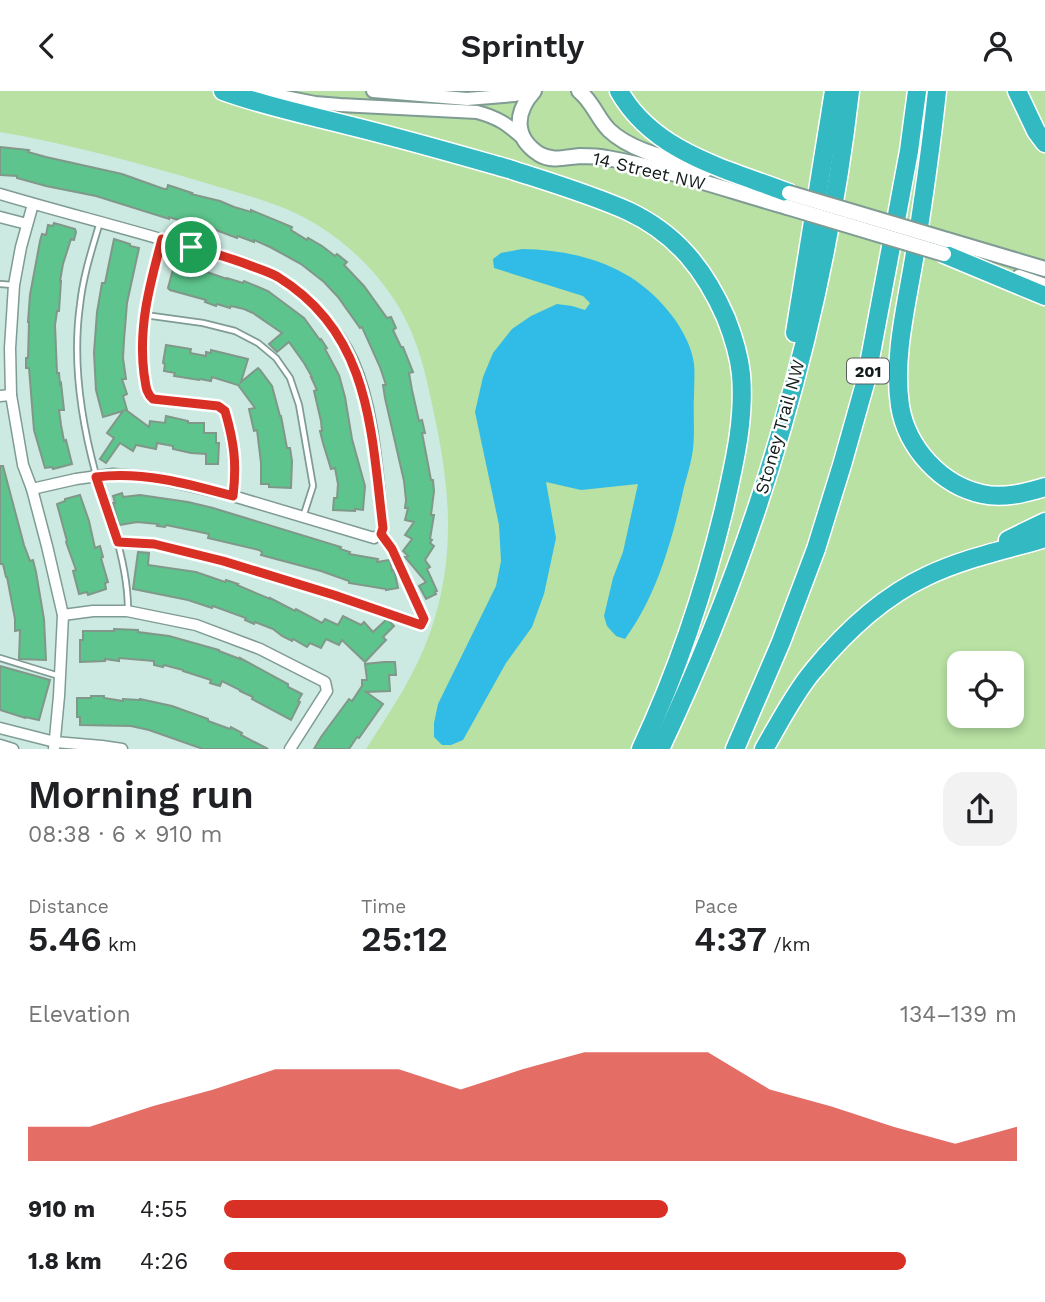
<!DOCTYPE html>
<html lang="en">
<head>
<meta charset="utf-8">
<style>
  body { margin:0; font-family:"Work Sans",sans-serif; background:#f2f2f2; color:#202124; height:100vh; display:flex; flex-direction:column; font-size:26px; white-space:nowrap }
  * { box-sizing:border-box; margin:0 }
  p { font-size:23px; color:#757577 }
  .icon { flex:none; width:38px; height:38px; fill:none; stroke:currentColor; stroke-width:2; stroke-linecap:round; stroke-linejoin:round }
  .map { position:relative; height:658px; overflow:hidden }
  .drawer { display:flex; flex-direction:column; background:#fff; flex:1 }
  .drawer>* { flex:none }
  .tools { position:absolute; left:947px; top:560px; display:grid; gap:14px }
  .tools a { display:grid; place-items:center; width:77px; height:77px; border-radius:14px; background:#fff; box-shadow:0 4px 10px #0003; font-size:35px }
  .pin { position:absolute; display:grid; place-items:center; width:60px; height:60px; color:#fff; margin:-30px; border:4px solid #fff; border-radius:50%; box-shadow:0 2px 7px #0007 }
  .round { display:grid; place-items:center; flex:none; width:74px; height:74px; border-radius:21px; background:#f2f2f2 }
  .overview { display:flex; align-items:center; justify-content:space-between; height:119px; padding:0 28px }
  h1 { font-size:38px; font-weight:600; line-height:52px }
  .metrics { display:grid; grid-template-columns:repeat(3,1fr); gap:10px; height:119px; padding:7px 28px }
  .metrics div { display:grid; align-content:center }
  .metrics b { font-size:35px; font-weight:600 }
  .metrics small { font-size:19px; font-weight:400 }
  .metrics p { font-size:19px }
  .chart { height:196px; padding:14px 28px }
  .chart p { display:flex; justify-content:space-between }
  .chart svg { width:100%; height:126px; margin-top:7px; fill:#d93025; opacity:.7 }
  ul { padding:0 28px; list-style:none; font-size:23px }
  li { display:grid; grid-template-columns:112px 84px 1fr; align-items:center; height:52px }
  li i { height:18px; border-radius:9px; background:#d93025 }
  header { display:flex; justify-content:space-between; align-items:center; height:91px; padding:0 28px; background:#fff; font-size:32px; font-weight:600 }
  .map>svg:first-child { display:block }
  .green { fill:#b8e1a3; fill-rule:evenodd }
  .water { fill:#31bbe7 }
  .building { fill:#5cc48c; stroke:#819789; stroke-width:2 }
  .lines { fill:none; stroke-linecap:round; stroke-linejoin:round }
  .service-casing { stroke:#7f9b94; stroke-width:8 }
  .minor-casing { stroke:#7f9b94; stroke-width:13 }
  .tertiary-casing { stroke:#7f9b94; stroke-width:16 }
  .secondary-casing { stroke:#7f9b94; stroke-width:18 }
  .motorway-casing { stroke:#fff; stroke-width:21 }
  .service { stroke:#fff; stroke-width:4.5 }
  .minor { stroke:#fff; stroke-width:10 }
  .tertiary { stroke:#fff; stroke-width:12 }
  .secondary { stroke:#fff; stroke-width:14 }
  .motorway { stroke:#33b9c2; stroke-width:18 }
  .secondary-bridge-casing { stroke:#7f9b94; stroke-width:18; stroke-linecap:butt }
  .secondary-bridge { stroke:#fff; stroke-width:14 }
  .route-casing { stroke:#fff; stroke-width:14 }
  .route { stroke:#d93025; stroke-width:9 }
  .labels { text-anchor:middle; stroke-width:5; stroke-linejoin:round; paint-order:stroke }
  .shield { fill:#fff; stroke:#59615f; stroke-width:2 }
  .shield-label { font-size:16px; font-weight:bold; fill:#121d1b }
  .street-label { font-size:18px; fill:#121d1b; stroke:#fff }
</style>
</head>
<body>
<header><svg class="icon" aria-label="back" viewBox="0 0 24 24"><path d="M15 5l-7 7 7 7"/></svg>Sprintly<svg class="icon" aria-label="person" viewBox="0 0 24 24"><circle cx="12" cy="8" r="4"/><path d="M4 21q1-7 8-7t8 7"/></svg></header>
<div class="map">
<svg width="1045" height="658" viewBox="0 0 1045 658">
  <rect width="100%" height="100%" fill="#cce9e2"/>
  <path class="green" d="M0,0H1045V658H366C390,621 415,584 430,542C457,465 450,395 433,318C426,283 418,249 400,218C380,184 352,156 319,135C285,113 244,104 206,92C138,72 70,53 0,41ZM959,572H1012V625H959Z"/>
  <path class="water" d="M522,158C579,159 633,175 669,221C680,234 692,255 694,273C695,283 694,294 694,305C693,322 695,341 693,358C691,374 685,390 682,405C670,456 656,505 625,548L616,545L607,535L604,525L613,487L623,461L638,393L581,399L546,391L556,447L544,503L532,536L506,572L463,649L451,654H442L434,646V632L438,613L496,495L501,470L499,434L475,321L483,286L493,262L512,238L531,225L557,213L572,215L585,219L590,212L583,205L494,177L493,168L501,162Z"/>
  <g class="building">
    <polygon points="0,56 29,59 28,61 46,66 122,83 164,98 167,98 168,94 192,102 191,103 220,110 234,116 251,121 251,119 292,136 291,139 307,149 308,147 322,155 335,165 337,163 347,171 344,174 364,195 387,227 391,226 396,237 393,239 401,256 403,256 413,281 409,282 412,299 419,330 422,329 425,342 422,342 424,352 431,389 433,389 434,400 431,424 434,424 430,448 432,449 430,452 434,455 425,469 430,476 427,478 437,500 435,501 436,503 426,508 419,495 426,491 405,466 408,465 403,460 412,448 405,444 414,431 405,429 408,417 405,417 406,409 404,390 385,307 383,294 386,294 380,276 362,236 360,237 338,206 324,191 301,173 270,156 254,149 254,151 238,145 237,147 216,139 198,134 197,135 169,126 169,128 96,105 46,95 17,87 17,85 0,84"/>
    <polygon points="54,132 75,138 76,141 74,149 71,148 63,173 60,190 61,190 59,220 57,220 55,234 57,282 59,282 60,293 61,292 64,319 59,319 61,334 64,350 66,349 72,373 53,378 52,376 45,377 34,339 29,277 26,277 26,267 28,267 29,231 28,231 30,204 40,150 42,143 46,144 48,134 53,135"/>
    <polygon points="114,148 130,153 130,155 139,157 127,212 124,249 123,267 126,288 122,288 127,303 123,305 127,319 126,319 149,336 150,330 165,332 166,325 188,330 188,332 204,332 204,342 216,342 216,352 219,352 218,373 206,373 206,363 191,362 173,358 173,355 157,352 156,358 136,354 133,360 120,352 106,372 100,368 114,347 107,342 123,320 103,326 96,299 94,262 97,221 102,192 105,192"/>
    <polygon points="178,171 227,188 227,187 243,192 244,190 268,200 304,227 320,249 321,248 327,257 325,258 339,284 345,306 352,348 365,395 363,419 355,418 355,420 333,419 334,407 337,407 338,393 335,377 331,378 323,352 320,340 322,340 321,330 314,300 317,299 311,286 312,286 304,272 289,251 277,261 269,253 282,242 253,222 244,218 231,215 230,217 217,213 216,215 205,211 206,209 170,199 168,197 174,175 176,176"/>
    <polygon points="166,254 191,258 190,262 206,265 206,261 211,262 211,259 248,268 241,291 258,277 260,279 272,295 280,325 281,325 287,357 290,357 292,370 291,397 269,396 269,393 261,393 261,372 257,339 254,340 249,318 255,317 238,294 212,286 211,290 200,288 199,289 174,285 175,282 164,280 165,273 163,272"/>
    <polygon points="0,375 3,375 24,454 30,470 33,469 36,481 44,528 46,569 19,568 20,539 15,540 15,528 7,486 6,486 3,473 0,473"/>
    <polygon points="122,402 123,406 140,404 188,411 213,417 341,456 340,458 350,461 349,463 378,468 377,471 390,469 392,480 394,478 398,497 386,499 386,498 349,492 349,490 321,480 261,464 262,461 259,459 208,447 209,443 200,441 166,434 165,436 157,435 158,433 137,431 119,434 113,412 115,412 113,405"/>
    <polygon points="80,404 89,430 95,457 100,455 103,466 101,467 108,491 105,492 106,498 88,504 87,501 79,503 73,480 76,479 66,451 67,450 57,413 65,410 65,408"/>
    <polygon points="138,461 149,462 148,474 196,481 225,491 226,489 238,493 237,494 270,508 270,507 295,520 296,518 322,532 325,528 338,534 343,525 361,534 364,531 373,541 387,528 394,535 383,546 386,549 365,571 342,549 339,554 326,548 321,557 310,552 307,556 293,548 292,550 282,545 273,538 255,531 254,533 245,529 246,527 213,515 212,517 188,509 133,498"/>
    <polygon points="114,538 138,539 138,541 169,545 219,559 219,560 240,568 240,567 288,593 288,596 302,603 298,610 300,611 291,629 252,608 253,606 240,600 240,599 222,590 220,595 210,592 211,589 183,580 183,579 164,574 163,576 154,574 154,570 119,567 119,570 105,568 105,570 80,571 80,549 83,549 83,540 114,540"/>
    <polygon points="384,571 395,571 396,584 389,584 390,600 366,601 383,613 359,647 357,646 349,658 314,658 321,646 349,608 352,610 362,595 362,589 367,589 365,573"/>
    <polygon points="0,575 50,589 39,629 25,626 25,627 0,619"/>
    <polygon points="91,605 104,605 104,607 123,610 123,608 140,609 140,608 172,615 208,628 208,630 230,638 231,636 242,642 241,644 268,658 203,658 149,639 131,635 80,634 80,626 77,626 77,607 91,607"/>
  </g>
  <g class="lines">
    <g class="service-casing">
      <g id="service">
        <path d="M100,131C92,158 83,185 80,214C72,271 81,329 96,384C101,401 108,418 113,435C121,461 128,492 128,519"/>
        <polyline points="0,193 13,194"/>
        <polyline points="145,224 203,232 235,240 258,252 276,267 290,287 299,314 313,395 303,426"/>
        <polyline points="118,451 154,453 223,469 334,504 421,534 424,528 392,458 381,443"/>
        <polyline points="0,567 59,585"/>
      </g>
    </g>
    <g class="minor-casing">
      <g id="minor">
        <path d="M0,103C54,119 109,133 164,149C201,159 240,167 275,185C306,200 339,239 353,270C375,320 377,383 383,437L381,443L374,447L233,405L151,386L113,383L76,388L32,398"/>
        <polyline points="33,113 21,156 14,194 10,257 11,304 23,374 32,398 47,455 63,524 59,605 54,658"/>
        <polyline points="0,126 27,133"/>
        <path d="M162,148C150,193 138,236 144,283C146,293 145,301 153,308L218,315L225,320C233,351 237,372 233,405"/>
        <polyline points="0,305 11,304"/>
        <polyline points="63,524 93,520 127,520 196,534 260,558 325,591 327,600 290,658"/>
        <polyline points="0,637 55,651 102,655 122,658"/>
        <polyline points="0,654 13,658"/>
      </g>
    </g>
    <g class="tertiary-casing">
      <g id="tertiary">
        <path d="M255,0L315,12L340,14L477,21C499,27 507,33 524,48"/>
        <polyline points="373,0 467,8 515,4 534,0"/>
      </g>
    </g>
    <g class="secondary-casing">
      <g id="secondary">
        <path d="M534,0C515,21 513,46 539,63C552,71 566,66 580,65C589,65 598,65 607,67C668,78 727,99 787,116"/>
        <path d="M579,0C593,11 597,27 609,39C633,62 676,69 707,78"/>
        <polyline points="947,149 1045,178"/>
        <polyline points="1019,186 1045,195"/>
      </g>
    </g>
    <g class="motorway-casing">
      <g id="motorway">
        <path d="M223,0C264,15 308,24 351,35C404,48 456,63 509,78C549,91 590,103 628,120C677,143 705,179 726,227C733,245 739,263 741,283C745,329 734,373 724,418C704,501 677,581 641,658"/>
        <path d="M619,0C654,62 727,78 789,102"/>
        <path d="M937,0C931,56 923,112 914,168C906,216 893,267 900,315C907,357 941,394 982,403C1003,408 1025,402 1045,396"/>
        <polyline points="1017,0 1036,40 1045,52"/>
        <polyline points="944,163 1045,205"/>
        <polyline points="795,242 834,0"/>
        <polyline points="1008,449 1045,431"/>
        <path d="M660,658C758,452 824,226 850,0"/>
        <polyline points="735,658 781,551 816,458 842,374 866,289 909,60 917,0"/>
        <path d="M764,658C778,634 795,601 813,580C844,542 882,506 927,485C964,467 1006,459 1045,447"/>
      </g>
    </g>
    <use href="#service" class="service"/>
    <use href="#minor" class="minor"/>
    <use href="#tertiary" class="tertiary"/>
    <use href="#secondary" class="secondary"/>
    <use href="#motorway" class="motorway"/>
    <g class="secondary-bridge-casing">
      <g id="secondary-bridge">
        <polyline points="789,102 947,149"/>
        <polyline points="787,116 944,163"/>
      </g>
    </g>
    <use href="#secondary-bridge" class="secondary-bridge"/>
  </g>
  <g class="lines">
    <g class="route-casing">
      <path id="route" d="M162,148C193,156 224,164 254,176C262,179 271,182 278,186C371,243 371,340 383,437L381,443L392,458L424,528L421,534L334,504L223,470L154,453L118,451L96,386C143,380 189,393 233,405C237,372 234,351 225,320L218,315L153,308C145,301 146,293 144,283C138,235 150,193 162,148Z"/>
    </g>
    <use href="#route" class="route"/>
  </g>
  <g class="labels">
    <rect class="shield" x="847" y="267.5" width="42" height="25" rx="5"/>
    <g class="shield-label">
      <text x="868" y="286">201</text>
    </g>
    <g class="street-label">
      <text transform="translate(649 80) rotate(13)" y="6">14 Street NW</text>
      <text transform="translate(780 336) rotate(-74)" y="6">Stoney Trail NW</text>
    </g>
  </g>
</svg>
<div class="tools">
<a><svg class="icon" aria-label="locate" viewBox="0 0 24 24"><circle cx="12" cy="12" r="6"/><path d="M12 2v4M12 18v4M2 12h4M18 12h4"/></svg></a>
</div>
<div class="pin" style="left:191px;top:156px;background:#1e9e55"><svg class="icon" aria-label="arrive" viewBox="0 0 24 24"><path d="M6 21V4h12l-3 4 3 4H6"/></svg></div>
</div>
<section class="drawer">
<div class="overview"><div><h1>Morning run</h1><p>08:38 · 6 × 910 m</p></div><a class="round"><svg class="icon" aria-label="share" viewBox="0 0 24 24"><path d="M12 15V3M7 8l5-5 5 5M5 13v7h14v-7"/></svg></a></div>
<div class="metrics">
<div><p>Distance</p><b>5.46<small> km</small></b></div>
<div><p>Time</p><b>25:12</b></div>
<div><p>Pace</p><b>4:37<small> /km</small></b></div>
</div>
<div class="chart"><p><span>Elevation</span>134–139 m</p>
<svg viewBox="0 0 160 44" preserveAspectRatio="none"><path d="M0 44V32L10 32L20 25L30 19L40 12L50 12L60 12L70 19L80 12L90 6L100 6L110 6L120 19L130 25L140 32L150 38L160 32V44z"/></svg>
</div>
<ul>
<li><b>910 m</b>4:55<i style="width:56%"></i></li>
<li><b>1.8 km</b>4:26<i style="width:86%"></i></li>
</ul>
</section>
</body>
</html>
